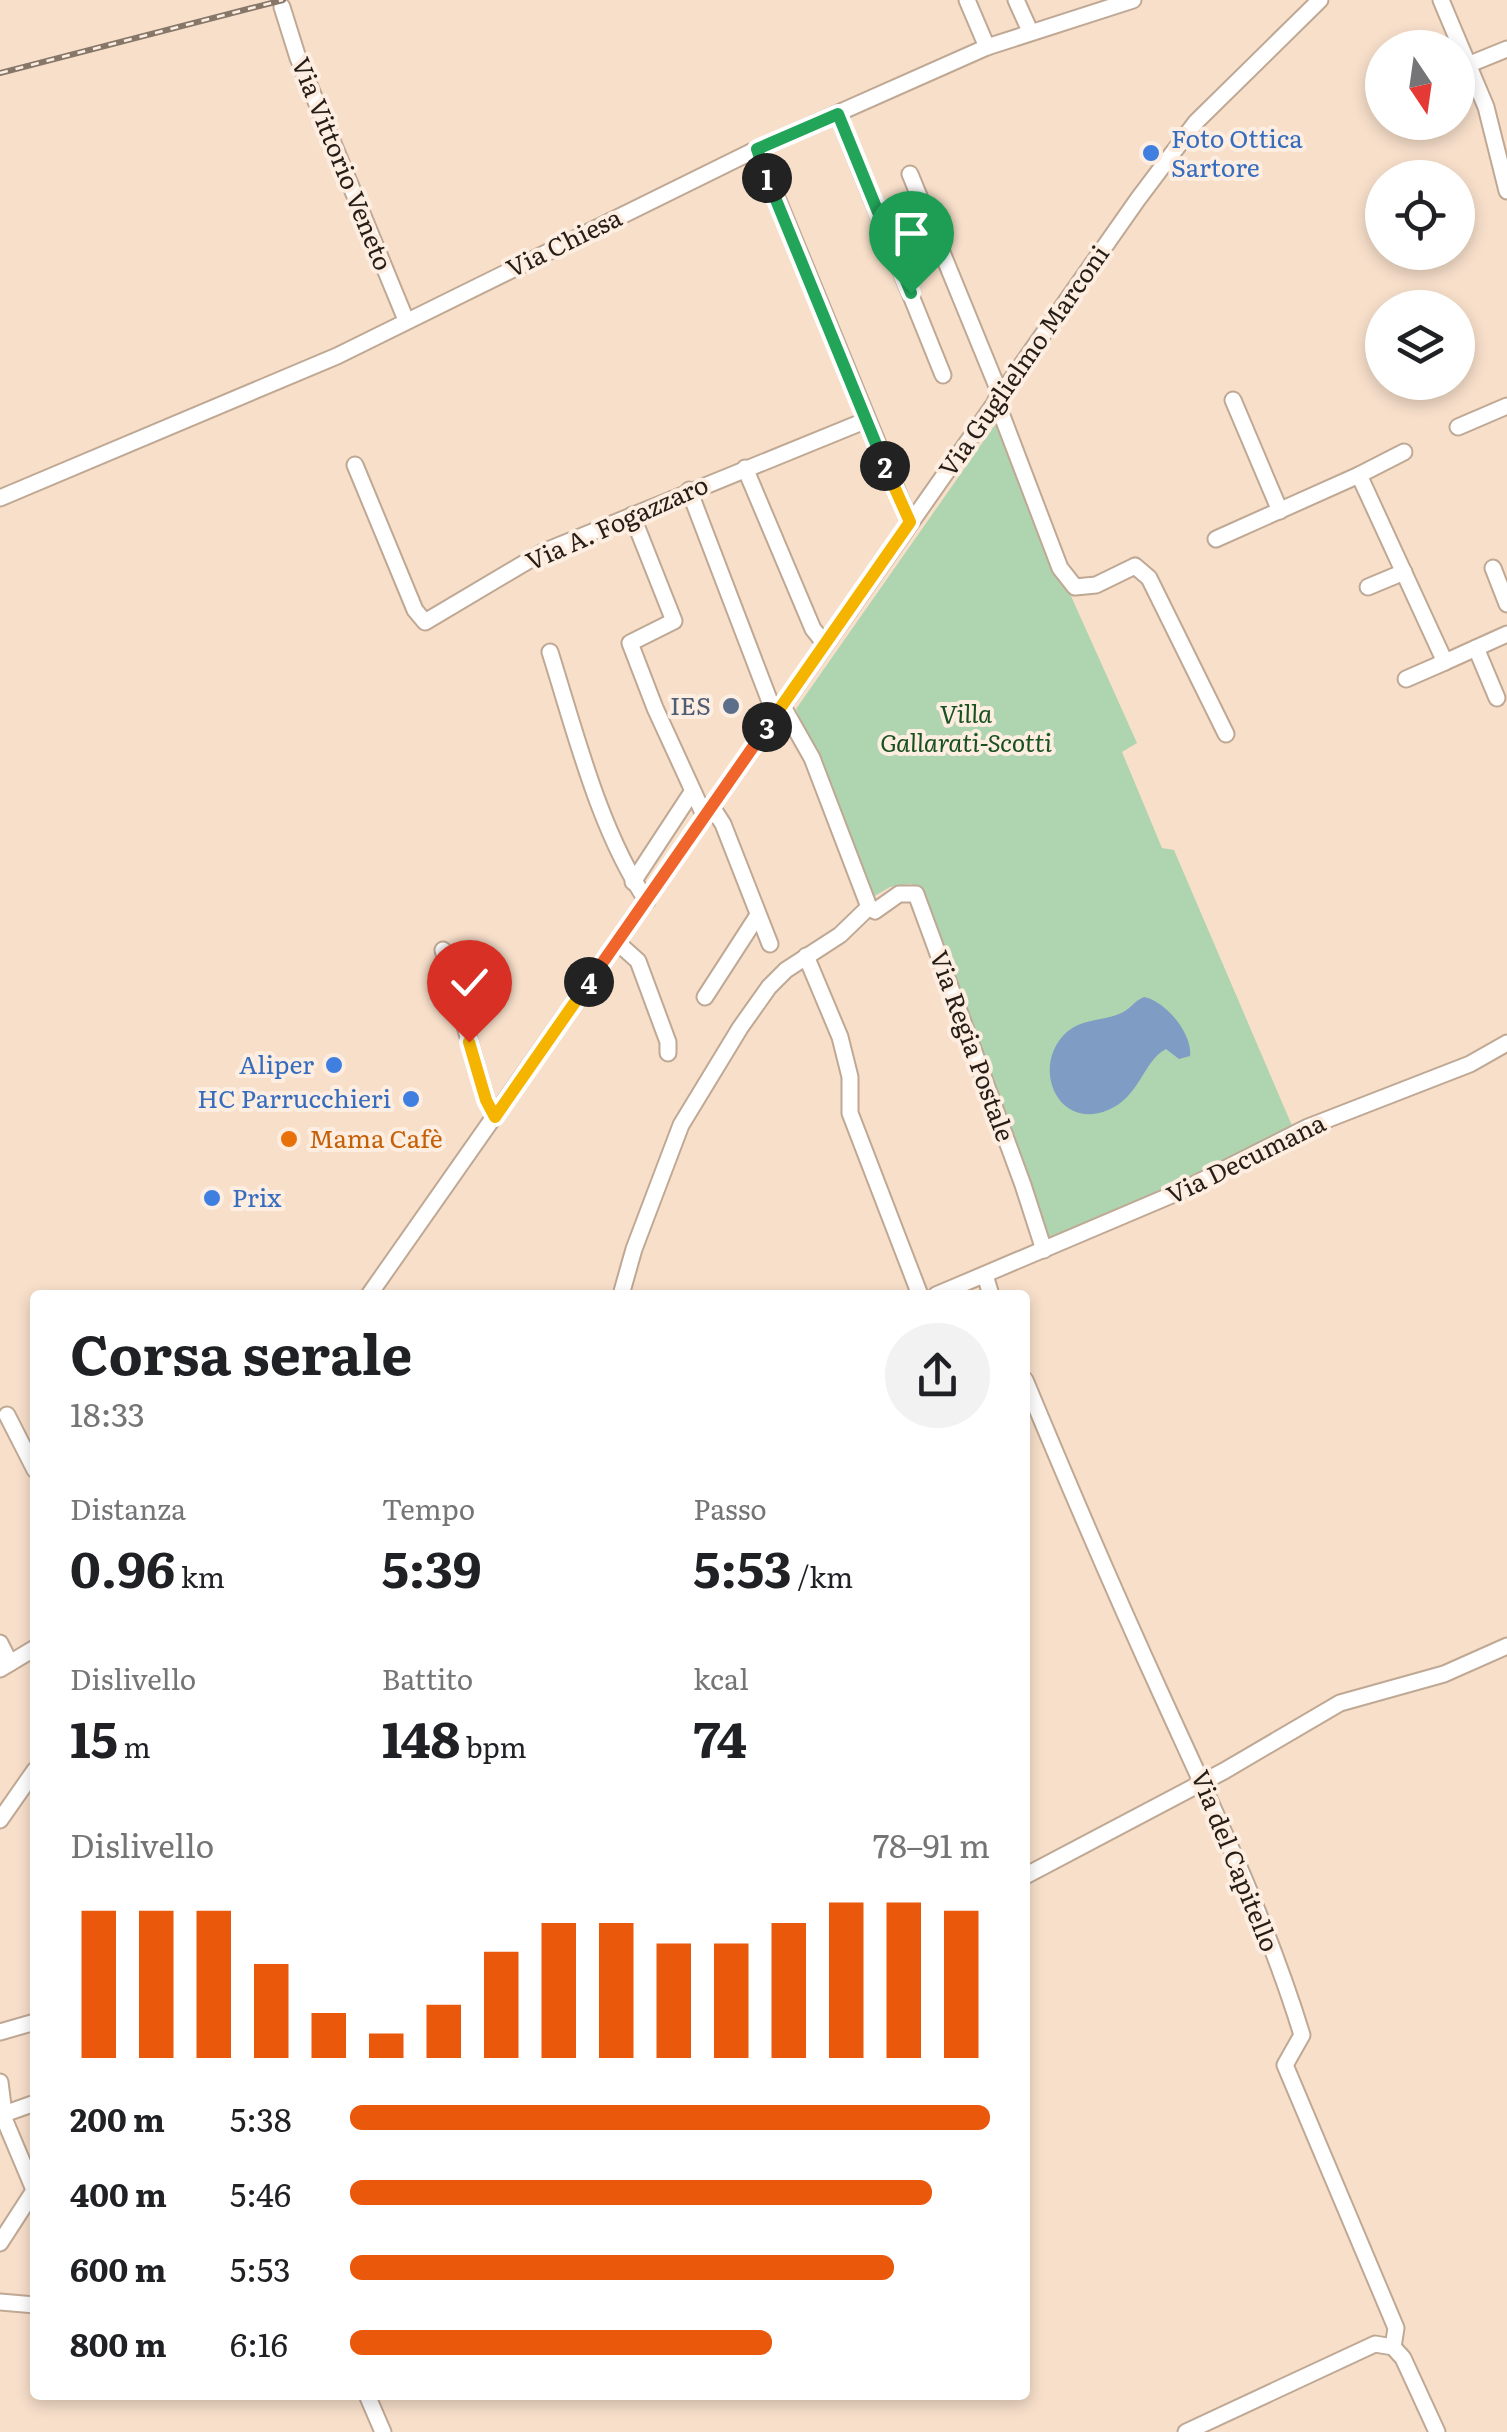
<!DOCTYPE html>
<html lang="it">
<head>
<meta charset="utf-8">
<style>
  body { margin:0; font-family:Literata,serif; background:#f2f2f2; color:#202124; height:100vh; display:flex; flex-direction:column; font-size:38px; white-space:nowrap }
  * { box-sizing:border-box; margin:0 }
  p { font-size:32px; color:#757577 }
  .icon { flex:none; width:55px; height:55px; fill:none; stroke:currentColor; stroke-width:2; stroke-linecap:round; stroke-linejoin:round }
  .map { position:relative; flex:1; overflow:hidden }
  .side { position:absolute; left:30px; top:1290px; width:1000px; height:1110px; display:flex; flex-direction:column; background:#fff; border-radius:10px; box-shadow:0 5px 15px #0003 }
  .side>* { flex:none }
  .needle { width:65px; rotate:167deg }
  .controls { position:absolute; left:1365px; top:30px; display:grid; gap:20px }
  .controls a { display:grid; place-items:center; width:110px; height:110px; border-radius:50%; background:#fff; box-shadow:0 5px 15px #0003; font-size:50px }
  .pin { position:absolute; display:grid; place-items:center; width:85px; height:85px; color:#fff; margin:-102px -42px; border-radius:50% 50% 50% 0; rotate:-45deg; box-shadow:0 0 10px #0007 }
  .pin .icon { rotate:45deg }
  .km { position:absolute; width:50px; height:50px; margin:-25px; border-radius:50%; background:#222; color:#fff; font-size:28px; line-height:50px; text-align:center }
  .round { display:grid; place-items:center; flex:none; width:105px; height:105px; border-radius:52px; background:#f2f2f2 }
  .head { display:flex; align-items:center; justify-content:space-between; height:170px; padding:0 40px }
  h1 { font-size:55px; font-weight:700; line-height:75px }
  .stats { display:grid; grid-template-columns:repeat(3,1fr); gap:15px; height:170px; padding:10px 40px }
  .stats div { display:grid; align-content:center }
  .stats b { font-size:50px; font-weight:700 }
  .stats small { font-size:28px; font-weight:400 }
  .stats p { font-size:28px }
  .chart { height:280px; padding:20px 40px }
  .chart p { display:flex; justify-content:space-between }
  .chart svg { width:100%; height:180px; margin-top:10px; stroke:#ea580c; stroke-width:6 }
  ul { padding:0 40px; list-style:none; font-size:32px }
  li { display:grid; grid-template-columns:160px 120px 1fr; align-items:center; height:75px }
  li i { height:25px; border-radius:12px; background:#ea580c }
  .map>svg:first-child { display:block }
  .green { fill:#afd5b0 }
  .water { fill:#7f9cc5 }
  .lines { fill:none; stroke-linecap:round; stroke-linejoin:round }
  .minor-casing { stroke:#bfa894; stroke-width:19 }
  .minor { stroke:#fff; stroke-width:15 }
  .rail-casing { stroke:#877769; stroke-width:6 }
  .rail { stroke:#fdeee1; stroke-width:2.5; stroke-dasharray:8; stroke-linecap:butt }
  .split-1-casing { stroke:#fff; stroke-width:20 }
  .split-2-casing { stroke:#fff; stroke-width:20 }
  .split-3-casing { stroke:#fff; stroke-width:20 }
  .split-4-casing { stroke:#fff; stroke-width:20 }
  .split-5-casing { stroke:#fff; stroke-width:20 }
  .split-1 { stroke:#22a559; stroke-width:12 }
  .split-2 { stroke:#22a559; stroke-width:12 }
  .split-3 { stroke:#f5b400; stroke-width:12 }
  .split-4 { stroke:#f0652b; stroke-width:12 }
  .split-5 { stroke:#f5b400; stroke-width:12 }
  .shop-dot { fill:#3f7fe0; stroke:#fdeee1; stroke-width:4 }
  .service-dot { fill:#5c6f8a; stroke:#fdeee1; stroke-width:4 }
  .food-dot { fill:#e8710a; stroke:#fdeee1; stroke-width:4 }
  .labels { text-anchor:middle; stroke-width:8; stroke-linejoin:round; paint-order:stroke }
  .shop-label { font-size:25px; fill:#366cbe; stroke:#fdeee1; text-anchor:start }
  .street-label { font-size:25px; fill:#261d16; stroke:#fdeee1 }
  .service-label { font-size:25px; fill:#4e5e75; stroke:#fdeee1; text-anchor:end }
  .park-label { font-size:25px; font-style:italic; fill:#185120; stroke:#fdeee1 }
  .food-label { font-size:25px; fill:#c56008; stroke:#fdeee1; text-anchor:start }
</style>
</head>
<body>
<div class="map">
<svg width="1507" height="2432" viewBox="0 0 1507 2432">
  <rect width="100%" height="100%" fill="#f7dfca"/>
  <polygon class="green" points="999,419 1062,576 1137,743 1122,752 1162,848 1174,850 1293,1128 1185,1180 1050,1239 924,903 911,884 890,887 873,897 796,709"/>
  <path class="water" d="M1144,997C1166,1001 1193,1035 1190,1056L1179,1059L1166,1049C1143,1061 1140,1097 1108,1110C1057,1132 1029,1064 1068,1031C1083,1019 1102,1021 1119,1014C1130,1010 1134,1001 1144,997Z"/>
  <g class="lines">
    <g class="minor-casing">
      <g id="minor">
        <polyline points="967,0 987,47"/>
        <polyline points="1016,0 1030,31"/>
        <polyline points="1441,0 1486,107 1507,191"/>
        <polyline points="282,7 298,58 406,320"/>
        <polyline points="1470,64 1507,49"/>
        <polyline points="838,115 943,375"/>
        <polyline points="757,149 910,522"/>
        <polyline points="910,174 1000,394"/>
        <polyline points="996,400 1060,568 1075,587 1096,585 1135,566 1149,578 1226,734"/>
        <polyline points="1233,400 1280,511"/>
        <polyline points="1458,427 1507,406"/>
        <polyline points="355,465 415,610 425,622 543,552 867,420"/>
        <polyline points="745,468 813,629 825,644"/>
        <polyline points="1359,475 1404,452"/>
        <polyline points="689,490 775,715"/>
        <polyline points="0,498 337,356 757,149 987,47 1133,0"/>
        <polyline points="632,515 674,621 630,643 655,708 705,817"/>
        <polyline points="1216,539 1359,475 1445,662 1507,634"/>
        <polyline points="1493,568 1507,604"/>
        <polyline points="1368,587 1404,572"/>
        <polyline points="1476,648 1497,698"/>
        <path d="M550,652C575,731 600,833 647,901"/>
        <polyline points="1406,679 1445,662"/>
        <polyline points="782,705 812,758 869,907 875,911 899,894 916,894 1023,1185 1044,1250"/>
        <polyline points="712,807 723,824 770,944"/>
        <polyline points="633,882 692,792"/>
        <polyline points="618,943 638,961 668,1042 668,1053"/>
        <polyline points="443,950 486,1099 495,1117"/>
        <polyline points="806,956 840,1037 850,1077 850,1113 920,1295"/>
        <polyline points="705,997 758,915"/>
        <polyline points="985,1275 991,1295"/>
        <polyline points="369,1295 1138,199 1196,122 1320,0"/>
        <polyline points="621,1295 634,1249 681,1125 740,1028 769,987 786,970 840,935 869,907"/>
        <polyline points="936,1295 1181,1191 1308,1127 1470,1064 1507,1043"/>
        <path d="M1025,1380C1069,1486 1114,1591 1162,1696C1213,1808 1266,1918 1302,2035L1285,2065L1396,2328L1393,2347"/>
        <polyline points="7,1415 35,1470"/>
        <polyline points="0,1643 10,1663"/>
        <polyline points="0,1669 35,1648"/>
        <polyline points="0,1820 35,1770"/>
        <polyline points="1025,1876 1224,1771 1340,1703 1444,1674 1507,1646"/>
        <polyline points="0,2032 35,2022"/>
        <polyline points="0,2082 4,2114"/>
        <polyline points="0,2109 35,2192"/>
        <polyline points="0,2120 4,2114 35,2103"/>
        <polyline points="0,2243 35,2189"/>
        <polyline points="0,2302 35,2305"/>
        <polyline points="367,2395 383,2432"/>
        <polyline points="1186,2432 1375,2344 1393,2347 1403,2358 1437,2432"/>
      </g>
    </g>
    <use href="#minor" class="minor"/>
    <g class="rail-casing">
      <polyline id="rail" points="0,73 283,0"/>
    </g>
    <use href="#rail" class="rail"/>
  </g>
  <g class="lines">
    <g class="split-1-casing">
      <polyline id="split-1" points="767,178 757,149 838,114 911,293"/>
    </g>
    <g class="split-2-casing">
      <polyline id="split-2" points="767,178 885,466"/>
    </g>
    <g class="split-3-casing">
      <polyline id="split-3" points="767,727 910,522 885,466"/>
    </g>
    <g class="split-4-casing">
      <polyline id="split-4" points="589,982 767,727"/>
    </g>
    <g class="split-5-casing">
      <polyline id="split-5" points="469,1042 486,1100 495,1117 589,982"/>
    </g>
    <use href="#split-1" class="split-1"/>
    <use href="#split-2" class="split-2"/>
    <use href="#split-3" class="split-3"/>
    <use href="#split-4" class="split-4"/>
    <use href="#split-5" class="split-5"/>
  </g>
  <g class="shop-dot">
    <circle cx="1151" cy="153" r="10"/>
    <circle cx="334" cy="1065" r="10"/>
    <circle cx="411" cy="1099" r="10"/>
    <circle cx="212" cy="1198" r="10"/>
  </g>
  <circle class="service-dot" cx="731" cy="706" r="10"/>
  <circle class="food-dot" cx="289" cy="1139" r="10"/>
  <g class="labels">
    <g class="shop-label">
      <text x="1171" y="148">Foto Ottica<tspan x="1171" dy="29">Sartore</tspan></text>
      <text x="314" y="1074" text-anchor="end">Aliper</text>
      <text x="391" y="1108" text-anchor="end">HC Parrucchieri</text>
      <text x="232" y="1207">Prix</text>
    </g>
    <g class="street-label">
      <text transform="translate(342 164) rotate(68)" y="9">Via Vittorio Veneto</text>
      <text transform="translate(564 243) rotate(-26)" y="9">Via Chiesa</text>
      <text transform="translate(1024 361) rotate(-55)" y="9">Via Guglielmo Marconi</text>
      <text transform="translate(617 523) rotate(-24)" y="9">Via A. Fogazzaro</text>
      <text transform="translate(972 1046) rotate(70)" y="9">Via Regia Postale</text>
      <text transform="translate(1246 1159) rotate(-26)" y="9">Via Decumana</text>
      <text transform="translate(1235 1861) rotate(68)" y="9">Via del Capitello</text>
    </g>
    <g class="service-label">
      <text x="711" y="715">IES</text>
    </g>
    <g class="park-label">
      <text x="966" y="723">Villa<tspan x="966" dy="29">Gallarati-Scotti</tspan></text>
    </g>
    <g class="food-label">
      <text x="309" y="1148">Mama Cafè</text>
    </g>
  </g>
</svg>
<div class="controls">
<a><svg class="needle" viewBox="-14 -14 28 28"><path d="M0-13l5 13h-10z" fill="#e53935"/><path d="M0 13l5-13h-10z" fill="#757577"/></svg></a>
<a><svg class="icon" aria-label="locate" viewBox="0 0 24 24"><circle cx="12" cy="12" r="6"/><path d="M12 2v4M12 18v4M2 12h4M18 12h4"/></svg></a>
<a><svg class="icon" aria-label="layers" viewBox="0 0 24 24"><path d="M12 4l9 5-9 5-9-5zM3 14l9 5 9-5"/></svg></a>
</div>
<div class="pin" style="left:911px;top:293px;background:#1e9e55"><svg class="icon" aria-label="arrive" viewBox="0 0 24 24"><path d="M6 21V4h12l-3 4 3 4H6"/></svg></div>
<div class="pin" style="left:469px;top:1042px;background:#d93025"><svg class="icon" aria-label="check" viewBox="0 0 24 24"><path d="M5 12l5 5 9-10"/></svg></div>
<b class="km" style="left:767px;top:178px">1</b>
<b class="km" style="left:885px;top:466px">2</b>
<b class="km" style="left:767px;top:727px">3</b>
<b class="km" style="left:589px;top:982px">4</b>
<section class="side">
<div class="head"><div><h1>Corsa serale</h1><p>18:33</p></div><a class="round"><svg class="icon" aria-label="share" viewBox="0 0 24 24"><path d="M12 15V3M7 8l5-5 5 5M5 13v7h14v-7"/></svg></a></div>
<div class="stats">
<div><p>Distanza</p><b>0.96<small> km</small></b></div>
<div><p>Tempo</p><b>5:39</b></div>
<div><p>Passo</p><b>5:53<small> /km</small></b></div>
</div>
<div class="stats">
<div><p>Dislivello</p><b>15<small> m</small></b></div>
<div><p>Battito</p><b>148<small> bpm</small></b></div>
<div><p>kcal</p><b>74</b></div>
</div>
<div class="chart"><p><span>Dislivello</span>78–91 m</p>
<svg viewBox="0 0 160 44" preserveAspectRatio="none"><path d="M5 44V8M15 44V8M25 44V8M35 44V21M45 44V33M55 44V38M65 44V31M75 44V18M85 44V11M95 44V11M105 44V16M115 44V16M125 44V11M135 44V6M145 44V6M155 44V8"/></svg>
</div>
<ul>
<li><b>200 m</b>5:38<i style="width:100%"></i></li>
<li><b>400 m</b>5:46<i style="width:91%"></i></li>
<li><b>600 m</b>5:53<i style="width:85%"></i></li>
<li><b>800 m</b>6:16<i style="width:66%"></i></li>
</ul>
</section>
</div>
</body>
</html>
